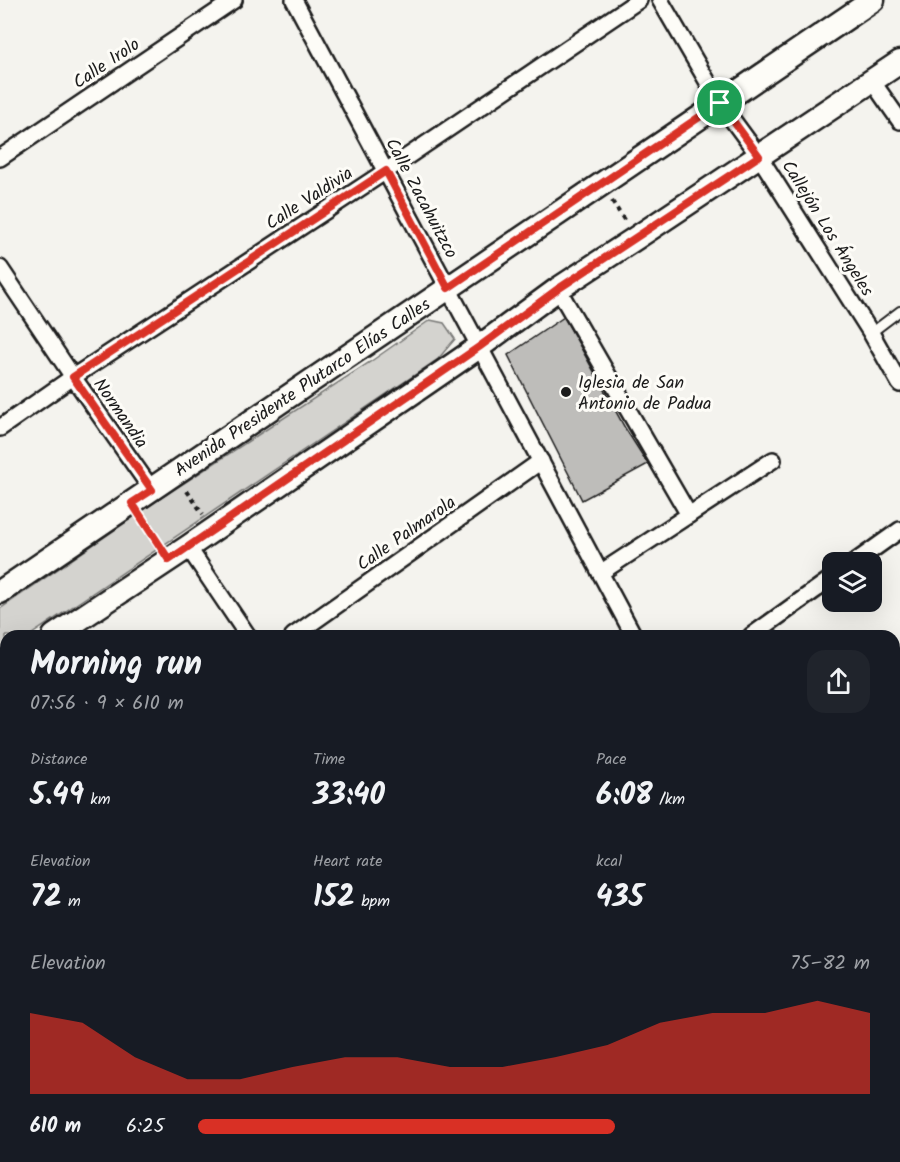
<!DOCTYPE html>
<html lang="en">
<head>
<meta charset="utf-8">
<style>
  body { margin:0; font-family:Kalam,sans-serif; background:#20242c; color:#f1f3f6; height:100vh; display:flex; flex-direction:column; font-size:22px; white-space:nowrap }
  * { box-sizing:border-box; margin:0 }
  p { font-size:20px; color:#9ea1a6 }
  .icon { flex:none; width:33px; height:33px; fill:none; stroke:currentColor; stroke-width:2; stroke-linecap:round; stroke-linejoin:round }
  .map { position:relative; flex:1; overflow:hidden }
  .details { position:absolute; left:0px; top:630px; width:900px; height:532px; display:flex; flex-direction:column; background:#171b24; border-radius:18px 18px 0 0; box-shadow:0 6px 24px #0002 }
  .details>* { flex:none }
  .fabs { position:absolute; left:822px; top:552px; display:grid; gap:12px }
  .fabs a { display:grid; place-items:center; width:60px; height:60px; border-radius:12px; background:#171b24; box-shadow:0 6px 24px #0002; font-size:30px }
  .pin { position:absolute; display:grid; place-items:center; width:51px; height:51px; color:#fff; margin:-26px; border:3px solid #fff; border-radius:50%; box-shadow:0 2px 6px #0007 }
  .round { display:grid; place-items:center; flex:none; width:63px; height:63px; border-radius:18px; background:#20242c }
  .overview { display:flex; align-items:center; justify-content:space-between; height:102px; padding:0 30px }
  h1 { font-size:33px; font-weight:700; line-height:45px }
  .stats { display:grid; grid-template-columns:repeat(3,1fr); gap:9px; height:102px; padding:6px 30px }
  .stats div { display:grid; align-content:center }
  .stats b { font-size:30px; font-weight:700 }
  .stats small { font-size:16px; font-weight:400 }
  .stats p { font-size:16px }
  .chart { height:168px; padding:12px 30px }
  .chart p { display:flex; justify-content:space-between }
  .chart svg { width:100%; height:108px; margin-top:6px; fill:#d93025; opacity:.7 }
  ul { padding:0 30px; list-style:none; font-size:20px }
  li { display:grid; grid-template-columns:96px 72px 1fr; align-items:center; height:45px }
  li i { height:15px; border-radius:8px; background:#d93025 }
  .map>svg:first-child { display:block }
  .green { fill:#d4d3cf; stroke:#787876; stroke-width:1.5 }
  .building { fill:#bebdba; stroke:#1c1c1c; stroke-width:1.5 }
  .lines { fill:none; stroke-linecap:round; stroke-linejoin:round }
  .lane-casing { stroke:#1c1c1c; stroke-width:12 }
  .street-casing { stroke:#1c1c1c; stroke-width:20 }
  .secondary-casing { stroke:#1c1c1c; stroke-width:27 }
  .path { stroke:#1c1c1c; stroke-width:4; stroke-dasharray:4.5 4.5; stroke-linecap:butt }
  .lane { stroke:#fdfcf7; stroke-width:8 }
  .street { stroke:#fdfcf7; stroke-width:15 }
  .secondary { stroke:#fdfcf7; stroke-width:22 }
  .route-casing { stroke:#fff; stroke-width:12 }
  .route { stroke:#d93025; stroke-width:8 }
  .poi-dot { fill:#1c1c1c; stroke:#fdfcf7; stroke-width:2 }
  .labels { text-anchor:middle; stroke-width:6; stroke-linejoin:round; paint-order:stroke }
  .street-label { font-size:18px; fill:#1c1c1c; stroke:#fdfcf7 }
  .poi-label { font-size:18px; fill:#1c1c1c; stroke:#fdfcf7; text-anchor:start }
</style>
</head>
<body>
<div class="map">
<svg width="900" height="1162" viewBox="0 0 900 1162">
  <rect width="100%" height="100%" fill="#f4f3ee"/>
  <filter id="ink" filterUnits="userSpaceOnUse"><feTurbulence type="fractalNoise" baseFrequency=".0167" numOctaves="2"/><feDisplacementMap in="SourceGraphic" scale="12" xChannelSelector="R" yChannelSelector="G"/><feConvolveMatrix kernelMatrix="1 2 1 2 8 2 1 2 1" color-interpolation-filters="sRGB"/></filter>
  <g filter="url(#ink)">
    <g class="green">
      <polygon points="430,320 444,323 455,339 438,359 29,636 6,636 6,652 0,656 0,609 164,496 370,362"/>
      <polygon points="900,991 900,1162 697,1162 694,1157 894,1156 894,994"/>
    </g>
    <polygon class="building" points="564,317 625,428 648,464 582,500 508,355"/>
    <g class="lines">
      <g class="lane-casing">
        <polyline id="lane" points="871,333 900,311"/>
      </g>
      <g class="street-casing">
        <g id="street">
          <polyline points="294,0 634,636"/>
          <polyline points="660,0 720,103 759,156 871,333 900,384"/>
          <polyline points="872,81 900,121"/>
          <polyline points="0,158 234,0"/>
          <polyline points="0,268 73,377 152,490"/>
          <polyline points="558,289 689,515"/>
          <polyline points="0,428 73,377 386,171 639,0"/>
          <polyline points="188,547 248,636"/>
          <polyline points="855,562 900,530"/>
          <polyline points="600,573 773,460"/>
          <polyline points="293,636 541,461"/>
          <polyline points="751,636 832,578"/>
          <polyline points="0,839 6,835"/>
          <polyline points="0,876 6,885"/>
          <polyline points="894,926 900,923"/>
          <polyline points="0,1107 6,1103"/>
          <polyline points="194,1156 198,1162"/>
          <polyline points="600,1156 603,1162"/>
          <polyline points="309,1162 317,1156"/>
        </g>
      </g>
      <g class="secondary-casing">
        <g id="secondary">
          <polyline points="0,592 873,0"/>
          <polyline points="54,636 188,547 479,347 558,289 636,238 900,62"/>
          <polyline points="0,671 6,667"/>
        </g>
      </g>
      <g class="path">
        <polyline points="612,201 626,223"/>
        <polyline points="187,491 203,514"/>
        <polyline points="142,518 158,542"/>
      </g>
      <use href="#lane" class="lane"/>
      <use href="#street" class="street"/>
      <use href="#secondary" class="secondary"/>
    </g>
  </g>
  <g class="lines" filter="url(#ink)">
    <g class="route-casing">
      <polygon id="route" points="720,103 759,156 558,289 479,347 169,560 132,503 152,490 73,377 386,171 448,288"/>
    </g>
    <use href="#route" class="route"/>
  </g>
  <circle class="poi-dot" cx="566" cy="392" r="6"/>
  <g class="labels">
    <g class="street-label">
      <text transform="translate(106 63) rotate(-34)" y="6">Calle Irolo</text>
      <text transform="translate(309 198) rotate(-33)" y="6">Calle Valdivia</text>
      <text transform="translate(422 198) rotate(62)" y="6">Calle Zacahuitzco</text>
      <text transform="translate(828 228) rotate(58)" y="6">Callejón Los Ángeles</text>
      <text transform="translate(302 387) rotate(-34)" y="6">Avenida Presidente Plutarco Elías Calles</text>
      <text transform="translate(121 413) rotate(55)" y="6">Normandia</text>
      <text transform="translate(406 533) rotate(-35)" y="6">Calle Palmarola</text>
    </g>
    <g class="poi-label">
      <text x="578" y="388">Iglesia de San<tspan x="578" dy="21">Antonio de Padua</tspan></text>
    </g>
  </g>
</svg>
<div class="fabs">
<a><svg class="icon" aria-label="layers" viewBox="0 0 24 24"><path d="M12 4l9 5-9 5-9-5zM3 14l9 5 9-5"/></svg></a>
</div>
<div class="pin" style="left:720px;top:103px;background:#1e9e55"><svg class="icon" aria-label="arrive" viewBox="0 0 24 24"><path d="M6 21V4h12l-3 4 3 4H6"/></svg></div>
<section class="details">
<div class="overview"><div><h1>Morning run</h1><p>07:56 · 9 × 610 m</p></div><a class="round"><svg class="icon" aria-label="share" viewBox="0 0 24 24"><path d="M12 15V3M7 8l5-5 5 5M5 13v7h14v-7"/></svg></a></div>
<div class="stats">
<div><p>Distance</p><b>5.49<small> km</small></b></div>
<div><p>Time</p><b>33:40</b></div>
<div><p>Pace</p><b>6:08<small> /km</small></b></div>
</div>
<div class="stats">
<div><p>Elevation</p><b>72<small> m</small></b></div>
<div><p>Heart rate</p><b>152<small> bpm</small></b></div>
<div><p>kcal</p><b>435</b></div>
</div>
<div class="chart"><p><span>Elevation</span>75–82 m</p>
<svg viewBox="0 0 160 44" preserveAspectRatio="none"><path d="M0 44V11L10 15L20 29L30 38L40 38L50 33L60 29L70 29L80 33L90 33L100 29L110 24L120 15L130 11L140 11L150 6L160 11V44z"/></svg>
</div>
<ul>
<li><b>610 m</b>6:25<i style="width:62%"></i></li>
</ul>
</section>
</div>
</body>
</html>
